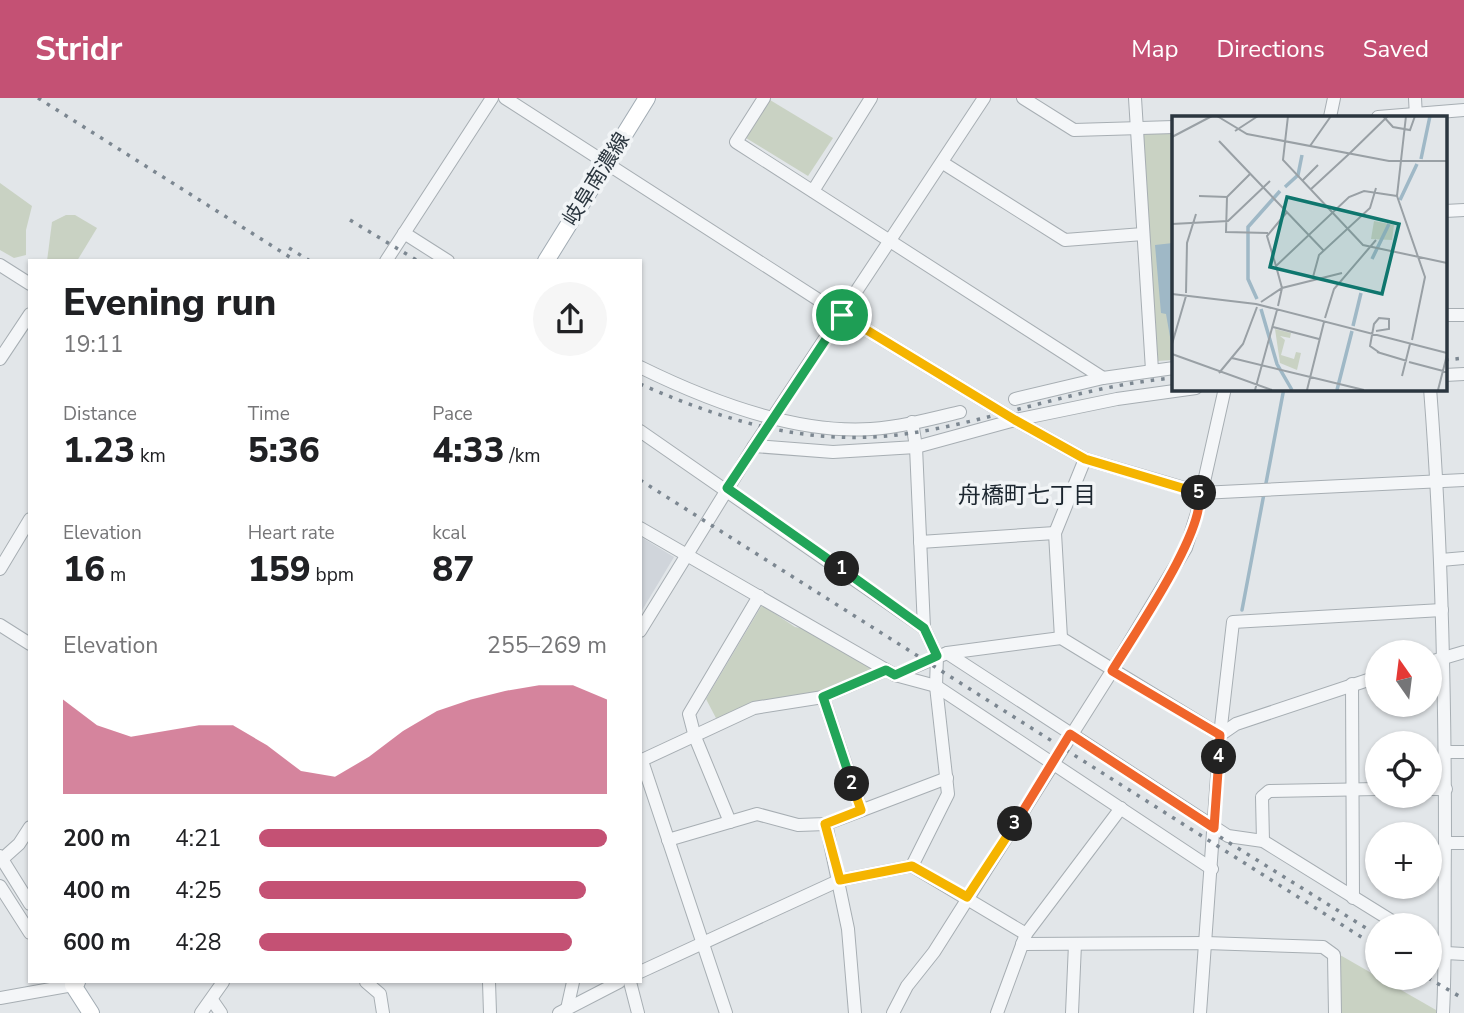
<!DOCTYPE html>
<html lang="en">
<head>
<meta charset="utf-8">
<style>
  body { margin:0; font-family:"Nunito Sans","Noto Sans JP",sans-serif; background:#f6f6f6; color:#202124; height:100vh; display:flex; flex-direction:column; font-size:26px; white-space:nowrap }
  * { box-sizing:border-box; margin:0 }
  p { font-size:23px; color:#757577 }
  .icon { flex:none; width:38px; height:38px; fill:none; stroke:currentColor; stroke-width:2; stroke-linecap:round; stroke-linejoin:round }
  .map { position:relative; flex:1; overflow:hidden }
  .sheet { position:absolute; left:28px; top:161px; width:614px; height:724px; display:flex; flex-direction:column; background:#fff; border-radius:0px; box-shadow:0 2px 5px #0004 }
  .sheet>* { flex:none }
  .needle { width:46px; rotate:346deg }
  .fabs { position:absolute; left:1365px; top:542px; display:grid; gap:14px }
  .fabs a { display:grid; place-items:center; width:77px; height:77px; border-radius:50%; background:#fff; box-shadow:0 2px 5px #0004; font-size:35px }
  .pin { position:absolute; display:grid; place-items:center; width:60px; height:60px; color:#fff; margin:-30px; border:4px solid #fff; border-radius:50%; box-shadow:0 2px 7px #0007 }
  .km { position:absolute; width:35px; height:35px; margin:-18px; border-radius:50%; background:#222; color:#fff; font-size:19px; line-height:35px; text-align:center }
  .round { display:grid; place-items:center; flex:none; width:74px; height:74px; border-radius:37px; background:#f6f6f6 }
  .head { display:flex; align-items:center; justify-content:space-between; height:119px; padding:0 35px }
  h1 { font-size:38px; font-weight:800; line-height:52px }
  .stats { display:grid; grid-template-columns:repeat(3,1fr); gap:10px; height:119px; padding:7px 35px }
  .stats div { display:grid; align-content:center }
  .stats b { font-size:35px; font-weight:800 }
  .stats small { font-size:19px; font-weight:400 }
  .stats p { font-size:19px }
  .chart { height:196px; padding:14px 35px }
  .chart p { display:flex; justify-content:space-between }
  .chart svg { width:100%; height:126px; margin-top:7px; fill:#c45174; opacity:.7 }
  ul { padding:0 35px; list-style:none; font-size:23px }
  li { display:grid; grid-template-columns:112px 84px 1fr; align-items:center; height:52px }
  li i { height:18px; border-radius:9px; background:#c45174 }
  header { display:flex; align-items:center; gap:42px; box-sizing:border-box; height:98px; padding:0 35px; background:#c45174; color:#fff }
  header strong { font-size:33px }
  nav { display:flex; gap:38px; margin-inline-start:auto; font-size:24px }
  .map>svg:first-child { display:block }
  .built { fill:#d0d5db }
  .green { fill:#c9d2c3 }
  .water { fill:#9fb8c6 }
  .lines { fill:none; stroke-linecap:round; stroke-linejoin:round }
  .stream { stroke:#9fb8c6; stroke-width:3.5 }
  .minor-casing { stroke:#a7aeb3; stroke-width:14 }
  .major-casing { stroke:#a2acb4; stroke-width:18 }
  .minor { stroke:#f4f6f8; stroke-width:12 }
  .major { stroke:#fff; stroke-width:16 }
  .rail { stroke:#7c8791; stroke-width:3.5; stroke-dasharray:3.5 7; stroke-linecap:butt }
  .split-1-casing { stroke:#fff; stroke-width:14 }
  .split-2-casing { stroke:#fff; stroke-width:14 }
  .split-3-casing { stroke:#fff; stroke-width:14 }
  .split-4-casing { stroke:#fff; stroke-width:14 }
  .split-5-casing { stroke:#fff; stroke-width:14 }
  .split-6-casing { stroke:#fff; stroke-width:14 }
  .split-1 { stroke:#22a559; stroke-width:9 }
  .split-2 { stroke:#22a559; stroke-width:9 }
  .split-3 { stroke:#f5b400; stroke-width:9 }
  .split-4 { stroke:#f0652b; stroke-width:9 }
  .split-5 { stroke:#f0652b; stroke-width:9 }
  .split-6 { stroke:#f5b400; stroke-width:9 }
  .labels { text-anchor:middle; stroke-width:7; stroke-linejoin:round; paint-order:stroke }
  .street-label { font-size:21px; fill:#2b363f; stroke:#f1f4f6 }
  .neighbourhood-label { font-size:23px; fill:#1d2730; stroke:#f1f4f6 }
  .inset-river { fill:none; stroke:#9fb8c6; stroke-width:3.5 }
  .inset-road { fill:none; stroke:#99a0a5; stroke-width:2 }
  .view { fill:#0f766e; fill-opacity:0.15; stroke:#0f766e; stroke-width:3.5 }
  .inset-edge { fill:none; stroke:#2b363f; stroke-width:3.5 }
</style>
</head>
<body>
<header>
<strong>Stridr</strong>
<nav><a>Map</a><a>Directions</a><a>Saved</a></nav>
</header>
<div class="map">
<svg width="1464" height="915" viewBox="0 0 1464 915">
  <rect width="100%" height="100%" fill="#e2e6e9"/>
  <polygon class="built" points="641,439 674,459 641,514"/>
  <g class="green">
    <polygon points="770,2 833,40 808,78 746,40"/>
    <polygon points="1173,34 1173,262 1157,263 1142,36"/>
    <polygon points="0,85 32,108 26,132 26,157 14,160 0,152"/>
    <polygon points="66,117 75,117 97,130 77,163 47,163 52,124"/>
    <polygon points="762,507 795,529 806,531 872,571 819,593 752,607 717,622 706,601"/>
    <polygon points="1340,857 1436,912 1436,915 1341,915"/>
  </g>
  <polygon class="water" points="1173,145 1174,145 1173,256 1166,216 1161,215 1155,147"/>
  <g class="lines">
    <polyline class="stream" points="1242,512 1284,290"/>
    <g class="minor-casing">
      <g id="minor">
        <polyline points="505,0 842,217 1015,322 1085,361 1201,395 1464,382"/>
        <polyline points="764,0 736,44 1103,280"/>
        <polyline points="1023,0 1074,32 1174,29"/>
        <polyline points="1135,0 1152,272"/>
        <polyline points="1415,0 1416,19"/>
        <polyline points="1330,19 1334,0"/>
        <polyline points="1378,19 1464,12"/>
        <polyline points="943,65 1065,142 1143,136"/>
        <polyline points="813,93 871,0"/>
        <polyline points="1445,113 1464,112"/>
        <polyline points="404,135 448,163"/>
        <polyline points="386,163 492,0"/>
        <polyline points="0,167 30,186"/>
        <polyline points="1445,217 1464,217"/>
        <polyline points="0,261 30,216"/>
        <path d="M640,269C707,302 795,336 871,331C901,329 931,321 960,314"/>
        <polyline points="1445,277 1464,276"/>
        <path d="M1430,290C1442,442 1445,593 1445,746C1444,802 1446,858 1443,915"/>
        <polyline points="1015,301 1103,280 1174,270"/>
        <polyline points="912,324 916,349 924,530 937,558 936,588 948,696 912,768"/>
        <polyline points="640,333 924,530"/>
        <polyline points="754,348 833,354 916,349 1015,322 1117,301 1196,290"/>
        <polyline points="640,430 895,577 936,588 1212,771"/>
        <polyline points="920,444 1055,435"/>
        <polyline points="1441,462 1464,460"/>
        <polyline points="0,471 30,421"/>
        <polyline points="0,527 30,546"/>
        <polyline points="640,533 754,348 984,0"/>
        <polyline points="1061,540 1055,435 1085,361"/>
        <polyline points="947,555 1228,738 1263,743 1400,828"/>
        <polyline points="1430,564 1464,554"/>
        <polyline points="895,577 947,555 1061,540 1220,637"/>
        <polyline points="1352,586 1353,800"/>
        <polyline points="823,599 861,712"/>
        <polyline points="1220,637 1236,626 1377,579"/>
        <polyline points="1446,654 1464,654"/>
        <polyline points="640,663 754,610 823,599 886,572"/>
        <polyline points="642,663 726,915"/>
        <polyline points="1430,691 1446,691"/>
        <polyline points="730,724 695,639 689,616 759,498"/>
        <polyline points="826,726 848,831 855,915"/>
        <polyline points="668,742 757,716 798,727 826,726 947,680"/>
        <polyline points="1263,743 1262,699 1269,693 1377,691"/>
        <polyline points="1445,745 1464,745"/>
        <polyline points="0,758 30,806"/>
        <polyline points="0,763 19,746 30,729"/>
        <polyline points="0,788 30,835"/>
        <polyline points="1430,845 1446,855 1464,856"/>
        <polyline points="1022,846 1206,845 1323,849 1334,857 1335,915"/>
        <polyline points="640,874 840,782 912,768 1026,836"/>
        <polyline points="366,884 380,896 383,915"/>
        <polyline points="489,884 490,915"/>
        <polyline points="630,884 638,915"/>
        <polyline points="0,900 73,887"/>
        <polyline points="212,902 221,915"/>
        <polyline points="567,911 573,884"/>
        <polyline points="201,915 223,884"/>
        <polyline points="559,915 619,884"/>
        <polyline points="893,915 907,888 934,854 1112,573 1186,450 1197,415 1225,290"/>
        <polyline points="997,915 1026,836 1121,710"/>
        <polyline points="1072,915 1075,846"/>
        <polyline points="1200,915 1220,637 1233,524 1442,512"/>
      </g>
    </g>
    <g class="major-casing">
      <g id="major">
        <polyline points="546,163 647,0"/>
        <polyline points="77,884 73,887 91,915"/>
      </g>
    </g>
    <use href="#minor" class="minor"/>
    <use href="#major" class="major"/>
    <g class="rail">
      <polyline points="38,0 296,163"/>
      <polyline points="350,122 418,163"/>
      <polyline points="289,150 310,163"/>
      <polyline points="1445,262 1464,260"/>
      <path d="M640,286C734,327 821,352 924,333C1008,318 1088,287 1174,280"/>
      <polyline points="640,382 1377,849"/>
      <polyline points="1220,739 1374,835"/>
      <polyline points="1428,880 1464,901"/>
    </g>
  </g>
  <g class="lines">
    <g class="split-1-casing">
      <polyline id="split-1" points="842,471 727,390 842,217"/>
    </g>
    <g class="split-2-casing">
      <polyline id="split-2" points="842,471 924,530 937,558 895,577 886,572 823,599 852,686"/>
    </g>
    <g class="split-3-casing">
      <polyline id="split-3" points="852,686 861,712 825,726 840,782 912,768 967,799 1015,726"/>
    </g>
    <g class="split-4-casing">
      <polyline id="split-4" points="1015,726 1070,636 1214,730 1219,659"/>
    </g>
    <g class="split-5-casing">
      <path id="split-5" d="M1199,395C1206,433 1134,536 1112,573L1220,637L1219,659"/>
    </g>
    <g class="split-6-casing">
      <polyline id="split-6" points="842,217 1015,322 1085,361 1199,395"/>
    </g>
    <use href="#split-1" class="split-1"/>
    <use href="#split-2" class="split-2"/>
    <use href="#split-3" class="split-3"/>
    <use href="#split-4" class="split-4"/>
    <use href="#split-5" class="split-5"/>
    <use href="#split-6" class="split-6"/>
  </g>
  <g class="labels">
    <g class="street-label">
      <text transform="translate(596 81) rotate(-58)" y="7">岐阜南濃線</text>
    </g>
    <g class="neighbourhood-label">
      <text x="1027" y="405">舟橋町七丁目</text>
    </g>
  </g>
  <g transform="translate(1172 18)">
    <rect width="275" height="275" fill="#e2e6e9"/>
    <path d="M202,105L222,109L220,124L199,123ZM103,213L119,217L118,222L108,220L113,224L109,239L122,243L124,236L129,237L125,254L108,247Z" fill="#c9d2c3"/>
    <path class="inset-river" d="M249,43L258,0M113,71L126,59L130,39M228,84L245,48M200,143L217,108M85,183L76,163V111L108,75M89,193L105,248L120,274M181,210L189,177M165,274L180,215"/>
    <path class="inset-road" d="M45,0L75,18L217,45H275M116,0L111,44L191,129L275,147M211,0L221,11L238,14L243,0M234,0L225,80L253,161L240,224M63,15L86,0M0,21L40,0M47,25L152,135M138,30L159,0M177,38L216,0M130,65L146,49M138,74L177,38M27,80L55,81L78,58M55,81L54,116L96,117M0,108L56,105L98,65M104,150L95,120L115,96M141,161L147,139L198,92L204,72M14,177L15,127L24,98M0,178L84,188L275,237M89,186L110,172L170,157M106,190L110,172L104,150L177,81L192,75L225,80M153,202L162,173L204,124M101,211L147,223M204,215L217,213V203L207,202L202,208L198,230L208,237M0,228L14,180M205,236L235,245M0,238L100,274M60,242L192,274M237,246L275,256M47,257L71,228L85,191M230,260L238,228M83,274L105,194M135,274L152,206M266,274L275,239"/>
    <path class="view" d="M115,81L227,108L210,178L98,151Z"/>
    <rect width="275" height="275" class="inset-edge"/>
  </g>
</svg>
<div class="fabs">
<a><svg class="needle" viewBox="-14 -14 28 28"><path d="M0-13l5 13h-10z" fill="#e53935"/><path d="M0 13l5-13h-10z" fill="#757577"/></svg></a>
<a><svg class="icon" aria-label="locate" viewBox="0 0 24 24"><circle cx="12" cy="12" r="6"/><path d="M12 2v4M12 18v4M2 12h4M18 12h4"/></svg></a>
<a>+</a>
<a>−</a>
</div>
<div class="pin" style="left:842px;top:217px;background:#1e9e55"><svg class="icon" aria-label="arrive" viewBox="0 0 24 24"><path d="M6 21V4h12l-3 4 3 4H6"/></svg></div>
<b class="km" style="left:842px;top:471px">1</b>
<b class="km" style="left:852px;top:686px">2</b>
<b class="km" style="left:1015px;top:726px">3</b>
<b class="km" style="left:1219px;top:659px">4</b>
<b class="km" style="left:1199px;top:395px">5</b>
<section class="sheet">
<div class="head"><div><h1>Evening run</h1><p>19:11</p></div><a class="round"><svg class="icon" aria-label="share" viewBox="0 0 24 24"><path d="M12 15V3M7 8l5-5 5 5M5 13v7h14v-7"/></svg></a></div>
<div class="stats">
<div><p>Distance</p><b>1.23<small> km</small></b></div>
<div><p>Time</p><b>5:36</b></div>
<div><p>Pace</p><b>4:33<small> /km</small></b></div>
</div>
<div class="stats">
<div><p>Elevation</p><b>16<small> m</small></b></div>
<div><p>Heart rate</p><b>159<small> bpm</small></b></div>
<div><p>kcal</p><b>87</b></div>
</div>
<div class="chart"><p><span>Elevation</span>255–269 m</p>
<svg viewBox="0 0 160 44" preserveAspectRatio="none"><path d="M0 44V11L10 20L20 24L30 22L40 20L50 20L60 27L70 36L80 38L90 31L100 22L110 15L120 11L130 8L140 6L150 6L160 11V44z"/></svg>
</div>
<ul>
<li><b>200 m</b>4:21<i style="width:100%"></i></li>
<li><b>400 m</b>4:25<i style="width:94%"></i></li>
<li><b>600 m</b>4:28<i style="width:90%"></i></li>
</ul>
</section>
</div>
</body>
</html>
